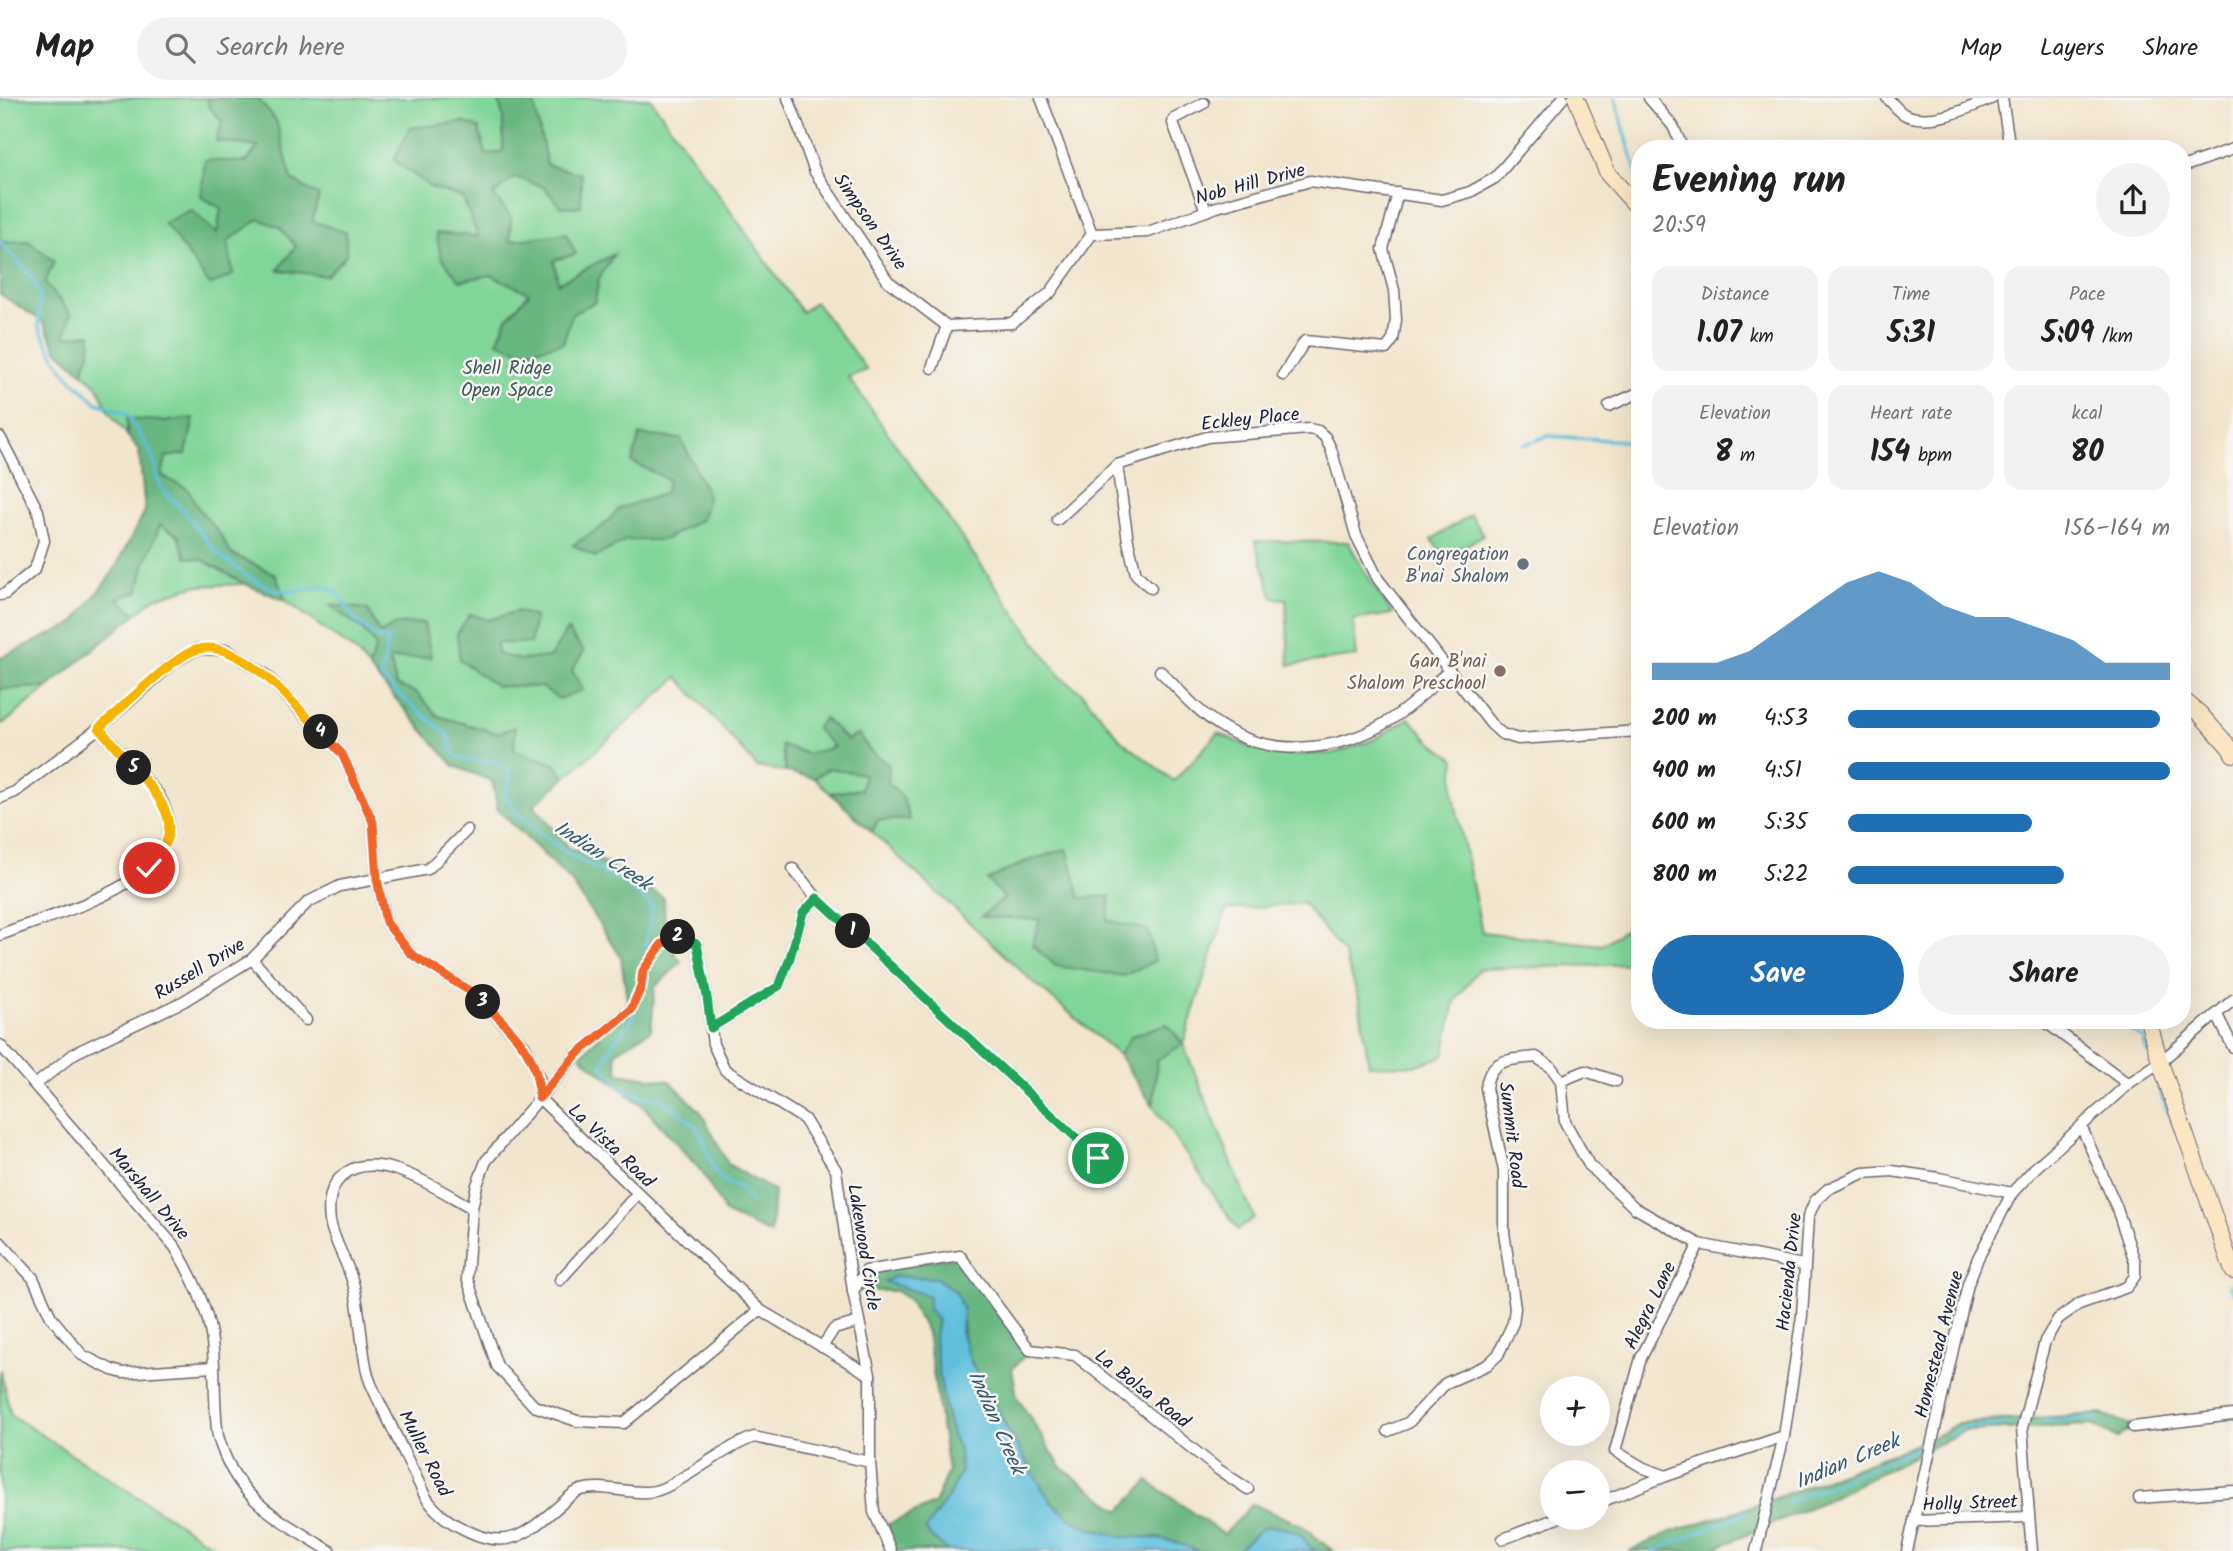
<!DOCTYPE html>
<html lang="en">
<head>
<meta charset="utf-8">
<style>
  body { margin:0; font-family:Kalam,sans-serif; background:#f2f2f2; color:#222; height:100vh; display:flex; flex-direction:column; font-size:26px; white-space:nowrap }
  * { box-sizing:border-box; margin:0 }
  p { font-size:23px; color:#767676 }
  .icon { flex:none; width:38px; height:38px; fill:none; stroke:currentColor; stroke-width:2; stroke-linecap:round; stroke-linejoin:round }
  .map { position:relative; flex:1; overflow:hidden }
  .panel { position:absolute; left:1631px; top:42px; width:560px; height:889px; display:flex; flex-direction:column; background:#fff; border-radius:28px; box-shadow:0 7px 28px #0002 }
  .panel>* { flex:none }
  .fabs { position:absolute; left:1540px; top:1278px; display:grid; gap:14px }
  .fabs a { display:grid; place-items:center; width:70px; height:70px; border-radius:50%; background:#fff; box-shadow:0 7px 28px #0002; font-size:35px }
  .pin { position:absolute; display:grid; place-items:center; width:60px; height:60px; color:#fff; margin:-30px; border:4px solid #fff; border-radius:50%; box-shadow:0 2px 7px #0007 }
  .km { position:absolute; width:35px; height:35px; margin:-18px; border-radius:50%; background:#222; color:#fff; font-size:19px; line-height:35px; text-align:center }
  .round { display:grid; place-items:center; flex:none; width:74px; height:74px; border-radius:37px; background:#f2f2f2 }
  .head { display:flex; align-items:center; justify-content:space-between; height:119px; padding:0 21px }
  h1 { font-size:38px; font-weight:700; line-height:52px }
  .stats { display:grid; grid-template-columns:repeat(3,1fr); gap:10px; height:119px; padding:7px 21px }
  .stats div { display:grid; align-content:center; border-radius:18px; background:#f2f2f2; text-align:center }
  .stats b { font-size:30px; font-weight:700 }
  .stats small { font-size:19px; font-weight:400 }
  .stats p { font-size:19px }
  .chart { height:196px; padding:14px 21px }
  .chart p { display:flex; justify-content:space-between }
  .chart svg { width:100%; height:126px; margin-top:7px; fill:#1f6fb2; opacity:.7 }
  .action { display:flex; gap:14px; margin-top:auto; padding:14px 21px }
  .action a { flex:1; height:80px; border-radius:42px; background:#1f6fb2; color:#fff; font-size:28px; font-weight:700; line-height:80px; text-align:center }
  .action a+a { background:#f2f2f2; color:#222 }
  ul { padding:0 21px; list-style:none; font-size:23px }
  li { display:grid; grid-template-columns:112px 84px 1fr; align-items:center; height:52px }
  li i { height:18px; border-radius:9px; background:#1f6fb2 }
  header { display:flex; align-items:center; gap:42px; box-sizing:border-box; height:98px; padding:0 35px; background:#fff; border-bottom:2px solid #e0e0e0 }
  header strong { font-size:33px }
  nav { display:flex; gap:38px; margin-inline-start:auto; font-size:24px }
  .search { width:490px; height:63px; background:#f2f2f2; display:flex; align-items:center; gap:18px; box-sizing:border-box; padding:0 24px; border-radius:38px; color:#767676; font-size:26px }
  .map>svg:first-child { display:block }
  .green { fill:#80d598; stroke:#517c6a; stroke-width:2; fill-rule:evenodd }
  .forest { fill:#68b680; stroke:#456c5e; stroke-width:2 }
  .water { fill:#5ebfdc; stroke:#40708c; stroke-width:2 }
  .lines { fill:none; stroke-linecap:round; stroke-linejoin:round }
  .stream { stroke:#5ebfdc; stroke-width:3.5 }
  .street-casing { stroke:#6b666e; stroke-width:13 }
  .secondary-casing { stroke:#6b666e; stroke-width:18 }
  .street { stroke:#fff; stroke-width:10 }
  .secondary { stroke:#fbe6c3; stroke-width:16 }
  .split-1-casing { stroke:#fff; stroke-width:14 }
  .split-2-casing { stroke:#fff; stroke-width:14 }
  .split-3-casing { stroke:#fff; stroke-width:14 }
  .split-4-casing { stroke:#fff; stroke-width:14 }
  .split-5-casing { stroke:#fff; stroke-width:14 }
  .split-6-casing { stroke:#fff; stroke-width:14 }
  .split-1 { stroke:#22a559; stroke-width:9 }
  .split-2 { stroke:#22a559; stroke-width:9 }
  .split-3 { stroke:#f0652b; stroke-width:9 }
  .split-4 { stroke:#f0652b; stroke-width:9 }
  .split-5 { stroke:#f5b400; stroke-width:9 }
  .split-6 { stroke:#f5b400; stroke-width:9 }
  .worship-dot { fill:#6b7280; stroke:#f6f6f2; stroke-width:2.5 }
  .education-dot { fill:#8d6e63; stroke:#f6f6f2; stroke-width:2.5 }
  .labels { text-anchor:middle; stroke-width:5; stroke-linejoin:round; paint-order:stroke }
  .street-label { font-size:19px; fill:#22223b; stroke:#f6f6f2 }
  .park-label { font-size:19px; fill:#3e5857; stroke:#f6f6f2 }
  .worship-label { font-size:19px; fill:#5b616d; stroke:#f6f6f2; text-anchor:end }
  .education-label { font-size:19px; fill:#785e54; stroke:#f6f6f2; text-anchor:end }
  .water-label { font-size:21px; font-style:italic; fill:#375973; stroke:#f6f6f2 }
</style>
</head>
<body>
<header>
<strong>Map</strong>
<div class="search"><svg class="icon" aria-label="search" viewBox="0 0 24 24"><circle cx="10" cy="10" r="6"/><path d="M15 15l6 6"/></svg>Search here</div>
<nav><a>Map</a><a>Layers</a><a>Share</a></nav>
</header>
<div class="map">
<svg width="2233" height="1453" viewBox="0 0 2233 1453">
  <rect width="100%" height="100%" fill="#f6f6f2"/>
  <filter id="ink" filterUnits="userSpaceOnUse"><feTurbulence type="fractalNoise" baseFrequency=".0143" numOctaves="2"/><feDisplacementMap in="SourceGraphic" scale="14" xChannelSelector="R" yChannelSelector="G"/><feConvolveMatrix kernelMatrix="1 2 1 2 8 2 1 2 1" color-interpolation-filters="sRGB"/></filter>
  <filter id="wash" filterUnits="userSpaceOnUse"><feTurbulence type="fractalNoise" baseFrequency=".00686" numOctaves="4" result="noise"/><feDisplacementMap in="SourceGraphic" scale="28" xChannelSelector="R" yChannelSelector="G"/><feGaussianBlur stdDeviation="1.57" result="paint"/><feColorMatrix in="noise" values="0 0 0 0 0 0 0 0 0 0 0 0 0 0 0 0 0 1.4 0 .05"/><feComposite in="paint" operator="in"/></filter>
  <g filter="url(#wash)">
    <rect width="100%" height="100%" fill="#f2e5cd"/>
    <g class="green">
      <path d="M0,0H650L802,214L815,204L867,272L848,279L1051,566L1061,579L1081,594L1121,642L1174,683L1218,635L1252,650L1288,657L1334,655L1373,642L1409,620L1430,643L1455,661L1453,694L1482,834L1602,847L1640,821V866L1479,871L1455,903L1444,958L1414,968L1369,967L1359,901L1344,856L1303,805L1226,812L1183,946L1254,1120L1238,1132L1153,1008L1157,962L1183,945L1167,926L1131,938L1119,957L1032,883L872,734L878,722L910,721L902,698L888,685V667L869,652L859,637L834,649L808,656L782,647L786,674L757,669L678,579L556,688L514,652L497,635L403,609L396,587L390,561L405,560V540L376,548L369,570L356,554L286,503L275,476L232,456L203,462L245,486L195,488L155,500L136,516L117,500L138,494L144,467L160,427L178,437L186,459L202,461L127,322V337L108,312L97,287L82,274L89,255L57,252L8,144H0ZM1067,751L1080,800L1107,822L982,819L1005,800L988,782L1025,764Z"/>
      <polygon points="1471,417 1483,437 1444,461 1432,441"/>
      <polygon points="1255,443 1348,444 1365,474 1392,516 1353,522 1357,558 1289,567 1286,501 1273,500"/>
      <polygon points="48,589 6,624 0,626 0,591"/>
      <polygon points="829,670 864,676 861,691 830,695 814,680"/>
      <polygon points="0,1271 11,1317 221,1453 0,1453"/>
    </g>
    <g class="forest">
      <polygon points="207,0 257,0 276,22 292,82 319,98 312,123 346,134 346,157 326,178 278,172 296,148 279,129 259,121 228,143 233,177 210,187 164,125 191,112 217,136 221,110 201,99 205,62 246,64 258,49 216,43 222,23 209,9"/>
      <polygon points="498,0 533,1 547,67 581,76 581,108 561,109 544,89 515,79 493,97 511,119 510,143 566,135 576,156 554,162 558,185 614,156 599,180 595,204 572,216 563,245 523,254 497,244 507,220 529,195 491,177 460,183 441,159 436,135 478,138 463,100 430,89 394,62 410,30 463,24 479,30 486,57 503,53 503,19"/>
      <polygon points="29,143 54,163 45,185 71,216 65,239 91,236 90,255 82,274 57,252 43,224 0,196 0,144"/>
      <polygon points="194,320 186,356 166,359 162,378 188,391 198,410 220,436 231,456 275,476 286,503 245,486 203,462 186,459 178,437 160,427 144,467 138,494 118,500 136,516 48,589 0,591 0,560 73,526 113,474 145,413 139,353 127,337 127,321 166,323"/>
      <polygon points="640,337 681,341 708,397 702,421 664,442 626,442 595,459 573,447 602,429 620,410 664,396 669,382 632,364"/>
      <polygon points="329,507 367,511 380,536 397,526 424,525 431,559 390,561 396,587 417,595 438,618 497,635 515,629 514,652 555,666 565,680 534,707 569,750 603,764 664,800 665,841 681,864 655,889 651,932 615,955 618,975 670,983 701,1014 728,1066 774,1093 771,1136 726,1116 702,1074 643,1008 580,958 628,908 621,859 570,782 498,712 492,683 454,668 369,570 376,548 362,531"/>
      <polygon points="518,513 535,519 530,545 497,545 497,556 521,562 550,559 567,532 584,553 572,572 583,592 559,601 541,589 496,588 460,562 457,536 470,516 488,522"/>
      <polygon points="824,620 847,642 859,636 869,652 889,667 888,685 902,698 910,722 878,722 872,734 830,695 861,691 864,676 829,670 814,680 786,674 781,647 808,656 834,649 816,631"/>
      <polygon points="1067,751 1080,800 1110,798 1107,822 1148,832 1155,863 1124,878 1056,868 1032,847 1040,822 981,819 1005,800 987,782 1025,764"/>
      <polygon points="1167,926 1183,946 1157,962 1153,1008 1119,957 1131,938"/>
      <path d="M960,1158L1030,1252L1012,1271L1017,1299L1061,1369L1120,1413L1148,1383L1224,1437L1252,1406L1300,1426L1333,1453H1316L1310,1450L1301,1437L1282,1430L1261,1431L1236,1453C1224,1453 1210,1453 1199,1453C1185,1450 1172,1443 1158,1440C1146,1438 1133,1440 1121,1439C1112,1437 1103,1435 1095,1432C1043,1417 1018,1350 995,1307C977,1272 959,1256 963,1213L930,1198L938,1223L934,1242L945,1311L952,1337L958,1349L961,1372L949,1398L926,1431L931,1439L948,1453H891L880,1430L934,1406L948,1373L927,1234L908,1201L896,1193H853L866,1173Z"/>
      <polygon points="2102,1316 2133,1329 2118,1340 2092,1327 1964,1333 1824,1403 1709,1453 1629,1453 1671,1434 1768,1403 1933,1340 1958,1325"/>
    </g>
    <g class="water">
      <polygon points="895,1178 936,1180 956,1194 963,1213 961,1233 971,1265 997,1309 1004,1326 1050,1403 1074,1423 1092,1431 1122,1439 1141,1439 1171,1443 1200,1453 948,1453 931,1439 926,1431 949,1398 961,1372 958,1349 952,1337 945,1311 934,1242 938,1223 928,1211 929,1198 885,1184"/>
      <path d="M1269,1428C1281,1429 1295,1431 1303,1440C1308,1446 1309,1450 1316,1453H1236L1261,1431Z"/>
    </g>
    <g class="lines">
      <g class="stream">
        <polyline points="1615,0 1640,87"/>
        <polyline points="0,144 31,178 39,196 39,230 56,261 69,279 97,305 126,315 152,356 160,389 182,411 215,453 245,477 274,492 296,493 323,488 337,494 355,522 377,540 388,540 381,579 397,595 448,637 454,656 464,662 493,663 510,673 506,699 519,717 543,738 577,761 621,783 652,808 650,826 645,846"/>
        <polyline points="1523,347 1548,338 1640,344"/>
        <path d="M635,918L613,945L602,967C615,988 636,1002 660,1000C672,1009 690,1020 698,1032C715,1056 704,1081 740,1089L752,1105"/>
        <polyline points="2118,922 2130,932 2143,940 2148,955"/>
        <polyline points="2158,989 2175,1029"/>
        <polyline points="2229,1186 2233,1194"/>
        <polyline points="2042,1323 2097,1320"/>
        <polyline points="1951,1336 1963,1330 2009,1326"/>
        <polyline points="1787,1405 1918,1350"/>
        <polyline points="1653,1453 1746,1415"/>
      </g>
    </g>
  </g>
  <g filter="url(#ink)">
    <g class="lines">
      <g class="street-casing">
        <g id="street">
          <polyline points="788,0 815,74 888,183 947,228 1012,225 1050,195 1092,136"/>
          <polyline points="1041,0 1092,136 1148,134 1217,109 1310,83 1442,102 1470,94 1495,80 1563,0"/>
          <polyline points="1649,0 1673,28 1683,51"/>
          <path d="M1887,0C1893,5 1900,16 1908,18C1935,27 1968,10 1993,0"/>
          <polyline points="2002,0 2010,51"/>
          <polyline points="1204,5 1174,21 1173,25 1206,113"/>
          <polyline points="2182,69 2233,51"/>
          <polyline points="932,270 947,228"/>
          <polyline points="1283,277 1305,243 1386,251 1393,242 1396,222 1394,192 1383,151 1398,95"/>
          <polyline points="1609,308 1640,294"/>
          <polyline points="0,339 38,413 44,443 35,471 5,496 0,497"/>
          <polyline points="1117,367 1128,443 1136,476 1151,490"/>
          <polyline points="1057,422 1117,367 1207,339 1309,331 1318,333 1325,339 1331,351 1356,437 1378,481 1491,626 1502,636 1518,641 1640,633"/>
          <path d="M1160,573C1178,591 1197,613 1219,627C1270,660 1336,655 1387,624C1409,611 1429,590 1449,573"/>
          <polyline points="0,700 15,694 99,630 174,564 197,551 227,552 265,576 342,656 373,724 377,781 386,824 411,856 476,897 525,948 539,980 539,1000 760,1212 870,1277"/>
          <polyline points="793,771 817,800 1098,1060"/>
          <path d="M0,837C51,815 211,781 158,696L99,630"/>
          <polyline points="252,861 306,922"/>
          <polyline points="2217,917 2233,949"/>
          <polyline points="2043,922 2128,986"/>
          <polyline points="711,930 779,888 789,863 803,815 817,800"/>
          <path d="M0,947L175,1149C188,1171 200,1194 207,1219C218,1257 212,1299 218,1338C236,1403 278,1420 330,1453"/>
          <polyline points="1561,983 1585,973 1616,983"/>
          <polyline points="35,987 75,955 184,903 252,861 308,804 340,788 428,771 467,732"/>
          <path d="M472,1110C440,1093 375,1046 341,1079C329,1090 328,1107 330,1123C335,1148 351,1169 355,1193C361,1221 361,1250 368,1278C373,1293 381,1307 388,1321C400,1347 413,1372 425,1398C437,1416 450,1425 470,1434C511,1453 529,1433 559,1408C566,1402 572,1395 581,1392C605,1385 631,1398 655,1393C668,1390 678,1382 689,1376C710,1363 730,1348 754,1339L870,1364"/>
          <polyline points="0,1144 33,1180 51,1219 82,1257 112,1272 123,1275 213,1269"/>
          <polyline points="560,1182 637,1096"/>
          <polyline points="853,1193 866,1173 960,1158 1030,1252 1075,1257 1219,1372 1248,1391"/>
          <polyline points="760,1212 624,1325 577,1323 534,1308 497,1268 467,1180 472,1110 477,1087 486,1063 577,956 631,912 641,889 643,873 661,846 680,838 697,846 707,899 713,946 725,972 804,1021 836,1072 853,1193 870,1277 870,1364 874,1414 891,1453"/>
          <polyline points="822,1249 834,1231 859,1224"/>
          <polyline points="2133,1329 2233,1317"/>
          <path d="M1388,1333L1408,1325L1446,1285L1487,1267L1498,1257L1513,1225L1515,1210L1504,1134V1073L1486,990C1489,959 1511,962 1536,959L1551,969L1561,983L1565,1024L1589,1067L1635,1110L1699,1146L1803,1167"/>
          <polyline points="1666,1378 1644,1370 1615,1353 1641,1260 1699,1146"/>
          <polyline points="2139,1400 2233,1393"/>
          <polyline points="1598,1405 1666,1378 1784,1338"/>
          <polyline points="1914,1423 2028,1419"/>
          <polyline points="1503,1441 1560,1419"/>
          <polyline points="1756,1453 1784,1338 1802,1218 1808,1119 1815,1103 1828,1091 1863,1075 1892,1073 1939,1080 2012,1095"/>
          <polyline points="1907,1453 1968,1186 1978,1160 2012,1095 2035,1070 2128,986 2160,964 2233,902"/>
          <polyline points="2032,1453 2022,1330 2045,1243 2058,1221 2079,1206 2127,1189 2135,1178 2135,1164 2116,1108 2081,1028"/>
        </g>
      </g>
      <g class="secondary-casing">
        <g id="secondary">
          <polyline points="1576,0 1608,76 1640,112"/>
          <polyline points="2182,601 2200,616 2230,650 2233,656"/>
          <polyline points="2148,922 2160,964 2233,1173"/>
        </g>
      </g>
      <use href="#street" class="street"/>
      <use href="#secondary" class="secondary"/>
    </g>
  </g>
  <g class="lines" filter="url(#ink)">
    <g class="split-1-casing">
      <polyline id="split-1" points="853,833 1098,1060"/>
    </g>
    <g class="split-2-casing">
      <polyline id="split-2" points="678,839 680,838 697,846 707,899 711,930 779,888 789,863 803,815 817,800 853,833"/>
    </g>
    <g class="split-3-casing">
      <path id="split-3" d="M483,904C513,935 539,954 539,1000L577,956L631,912L641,889L643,873L662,846L678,839"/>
    </g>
    <g class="split-4-casing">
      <polyline id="split-4" points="321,634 342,656 373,724 377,781 386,824 411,856 476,897 483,904"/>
    </g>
    <g class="split-5-casing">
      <path id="split-5" d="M134,670L99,630C122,610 169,562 195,552C238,537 294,606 321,634"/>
    </g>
    <g class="split-6-casing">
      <path id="split-6" d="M134,670C164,703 187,731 149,770"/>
    </g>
    <use href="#split-1" class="split-1"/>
    <use href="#split-2" class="split-2"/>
    <use href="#split-3" class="split-3"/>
    <use href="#split-4" class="split-4"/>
    <use href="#split-5" class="split-5"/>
    <use href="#split-6" class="split-6"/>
  </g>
  <circle class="worship-dot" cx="1523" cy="466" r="7"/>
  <circle class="education-dot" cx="1500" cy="573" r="7"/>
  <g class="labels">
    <g class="street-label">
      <text transform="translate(1250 85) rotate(-15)" y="7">Nob Hill Drive</text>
      <text transform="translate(871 123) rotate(55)" y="7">Simpson Drive</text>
      <text transform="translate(1250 320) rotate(-6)" y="7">Eckley Place</text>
      <text transform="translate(199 870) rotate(-31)" y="7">Russell Drive</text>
      <text transform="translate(1513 1037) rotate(83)" y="7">Summit Road</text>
      <text transform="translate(612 1047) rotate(44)" y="7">La Vista Road</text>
      <text transform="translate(150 1095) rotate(50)" y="7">Marshall Drive</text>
      <text transform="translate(865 1149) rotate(81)" y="7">Lakewood Circle</text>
      <text transform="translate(1788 1174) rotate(-84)" y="7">Hacienda Drive</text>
      <text transform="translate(1649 1207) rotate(-64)" y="7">Alegra Lane</text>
      <text transform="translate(1938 1246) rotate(-76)" y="7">Homestead Avenue</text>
      <text transform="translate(1143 1290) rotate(38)" y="7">La Bolsa Road</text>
      <text transform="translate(426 1355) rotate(63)" y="7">Muller Road</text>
      <text transform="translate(1970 1404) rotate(-2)" y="7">Holly Street</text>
    </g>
    <g class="park-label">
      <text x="507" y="276">Shell Ridge<tspan x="507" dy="22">Open Space</tspan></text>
    </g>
    <g class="worship-label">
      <text x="1509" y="462">Congregation<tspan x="1509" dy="22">B'nai Shalom</tspan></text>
    </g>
    <g class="education-label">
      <text x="1486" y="569">Gan B'nai<tspan x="1486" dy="22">Shalom Preschool</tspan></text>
    </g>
    <g class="water-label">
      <text transform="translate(603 757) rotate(33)" y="7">Indian Creek</text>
      <text transform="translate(997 1324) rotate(66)" y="7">Indian Creek</text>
      <text transform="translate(1847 1363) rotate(-23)" y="7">Indian Creek</text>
    </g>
  </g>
</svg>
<div class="fabs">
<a>+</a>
<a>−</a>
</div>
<div class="pin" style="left:1098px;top:1060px;background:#1e9e55"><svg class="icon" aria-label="arrive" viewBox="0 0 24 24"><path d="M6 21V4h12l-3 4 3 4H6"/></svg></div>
<div class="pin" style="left:149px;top:770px;background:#d93025"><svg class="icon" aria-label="check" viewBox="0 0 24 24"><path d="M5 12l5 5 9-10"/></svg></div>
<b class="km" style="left:853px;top:833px">1</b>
<b class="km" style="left:678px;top:839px">2</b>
<b class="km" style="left:483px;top:904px">3</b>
<b class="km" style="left:321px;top:634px">4</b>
<b class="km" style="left:134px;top:670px">5</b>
<section class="panel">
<div class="head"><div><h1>Evening run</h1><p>20:59</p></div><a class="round"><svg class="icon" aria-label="share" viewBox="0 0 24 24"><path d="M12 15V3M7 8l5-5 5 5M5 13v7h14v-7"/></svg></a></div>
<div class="stats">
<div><p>Distance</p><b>1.07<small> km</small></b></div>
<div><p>Time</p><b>5:31</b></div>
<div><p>Pace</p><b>5:09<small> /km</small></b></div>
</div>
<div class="stats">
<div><p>Elevation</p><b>8<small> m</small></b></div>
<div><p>Heart rate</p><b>154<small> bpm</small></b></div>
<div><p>kcal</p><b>80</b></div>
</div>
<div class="chart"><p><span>Elevation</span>156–164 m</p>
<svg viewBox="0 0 160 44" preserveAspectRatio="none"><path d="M0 44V38L10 38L20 38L30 34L40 26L50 18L60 10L70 6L80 10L90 18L100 22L110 22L120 26L130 30L140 38L150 38L160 38V44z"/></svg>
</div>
<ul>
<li><b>200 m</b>4:53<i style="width:97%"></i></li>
<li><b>400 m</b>4:51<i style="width:100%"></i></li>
<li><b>600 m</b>5:35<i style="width:57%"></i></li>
<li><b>800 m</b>5:22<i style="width:67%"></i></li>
</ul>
<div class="action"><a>Save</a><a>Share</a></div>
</section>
</div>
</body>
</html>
